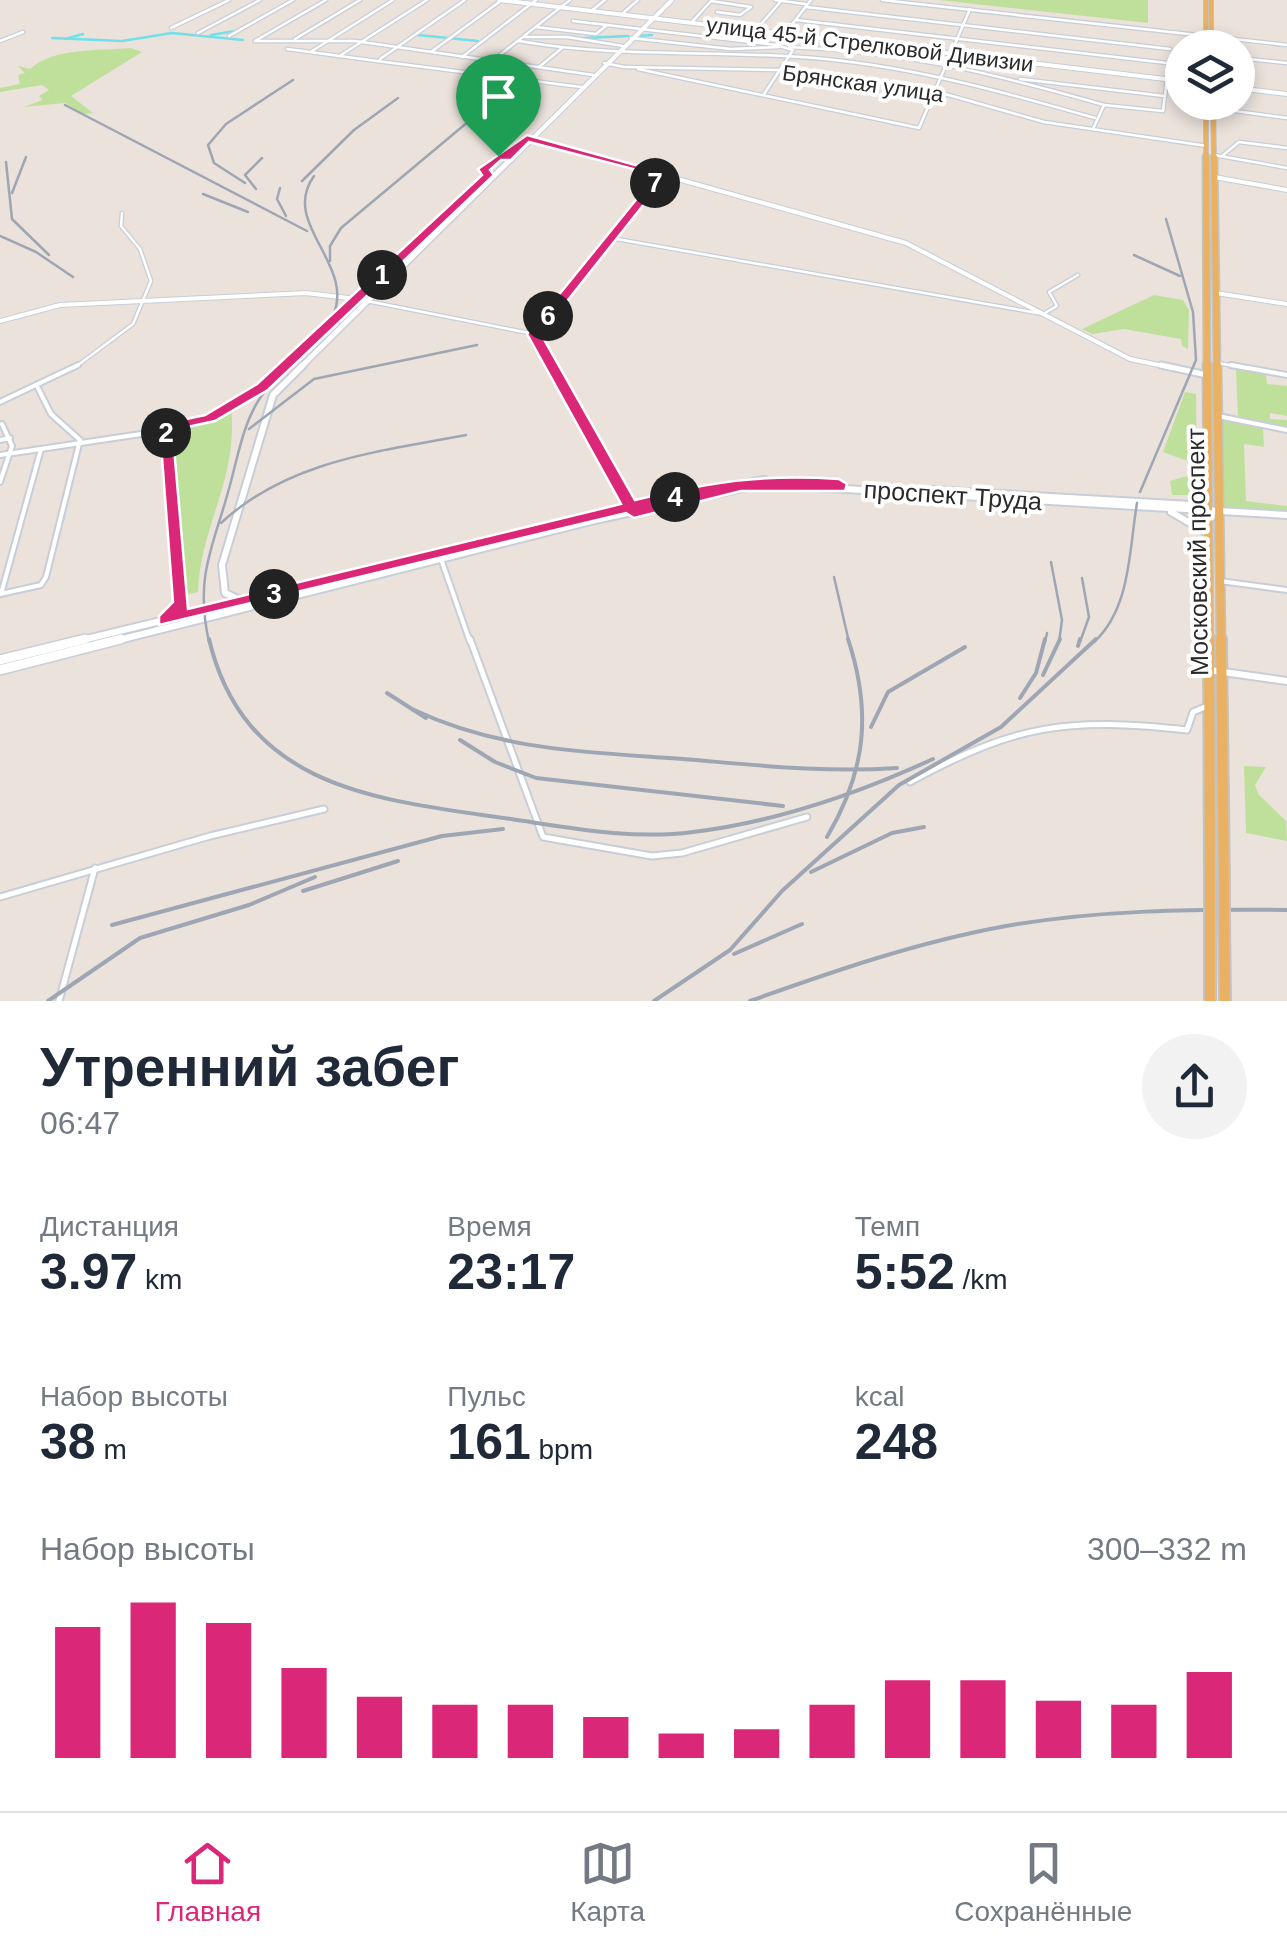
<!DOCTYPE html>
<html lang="ru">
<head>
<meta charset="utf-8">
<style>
  body { margin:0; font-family:Helvetica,sans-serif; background:#f2f2f3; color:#1f2937; height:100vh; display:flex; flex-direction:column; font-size:38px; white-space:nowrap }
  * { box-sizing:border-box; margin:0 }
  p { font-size:32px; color:#747a83 }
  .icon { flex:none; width:55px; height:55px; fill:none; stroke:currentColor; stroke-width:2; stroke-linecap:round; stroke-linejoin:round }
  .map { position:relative; height:1001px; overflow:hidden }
  .drawer { display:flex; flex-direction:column; background:#fff; flex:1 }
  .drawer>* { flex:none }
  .tools { position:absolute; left:1165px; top:30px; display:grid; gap:20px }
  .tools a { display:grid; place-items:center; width:90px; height:90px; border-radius:50%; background:#fff; box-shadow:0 5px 15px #0003; font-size:50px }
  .pin { position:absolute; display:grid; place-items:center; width:85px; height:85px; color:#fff; margin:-102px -42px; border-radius:50% 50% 50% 0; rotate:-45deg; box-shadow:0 0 10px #0007 }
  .pin .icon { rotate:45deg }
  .km { position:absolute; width:50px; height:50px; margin:-25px; border-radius:50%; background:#222; color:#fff; font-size:28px; line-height:50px; text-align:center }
  .round { display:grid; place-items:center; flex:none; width:105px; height:105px; border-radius:52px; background:#f2f2f3 }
  .head { display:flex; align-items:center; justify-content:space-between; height:170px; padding:0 40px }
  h1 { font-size:55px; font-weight:700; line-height:75px }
  .stats { display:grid; grid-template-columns:repeat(3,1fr); gap:15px; height:170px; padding:10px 40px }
  .stats div { display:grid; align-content:center }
  .stats b { font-size:50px; font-weight:700 }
  .stats small { font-size:28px; font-weight:400 }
  .stats p { font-size:28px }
  .chart { height:280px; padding:20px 40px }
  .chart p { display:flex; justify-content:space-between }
  .chart svg { width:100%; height:180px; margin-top:10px; stroke:#db2777; stroke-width:6 }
  .dock { display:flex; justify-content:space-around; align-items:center; height:140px; border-top:2px solid #e0e1e3; background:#fff; font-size:28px; color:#747a83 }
  .dock a { display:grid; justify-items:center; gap:5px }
  .dock .current { color:#db2777 }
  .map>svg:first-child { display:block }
  .green { fill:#bfe09b }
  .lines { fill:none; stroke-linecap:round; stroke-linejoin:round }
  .stream { stroke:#73e0e9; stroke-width:2.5 }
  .minor-far2-casing { stroke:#c8ced7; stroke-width:5 }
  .minor-far1-casing { stroke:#c8ced7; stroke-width:8 }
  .minor-casing { stroke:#c8ced7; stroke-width:9 }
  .tertiary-far3-casing { stroke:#c8ced7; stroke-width:5 }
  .tertiary-far2-casing { stroke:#c8ced7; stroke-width:6 }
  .tertiary-far1-casing { stroke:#c8ced7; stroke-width:9 }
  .tertiary-casing { stroke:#c8ced7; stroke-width:10 }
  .secondary-far3-casing { stroke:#c8ced7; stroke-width:6 }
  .secondary-far2-casing { stroke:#c8ced7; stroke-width:8 }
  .secondary-far1-casing { stroke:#c8ced7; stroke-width:10 }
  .secondary-casing { stroke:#c8ced7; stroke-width:12 }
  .primary-far3-casing { stroke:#c3c3c3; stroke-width:6 }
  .primary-far2-casing { stroke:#c3c3c3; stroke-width:9 }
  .primary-far1-casing { stroke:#c3c3c3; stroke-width:11 }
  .primary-casing { stroke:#c3c3c3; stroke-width:14 }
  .minor-far2 { stroke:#fff; stroke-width:2.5 }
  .minor-far1 { stroke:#fff; stroke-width:4 }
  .minor { stroke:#fff; stroke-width:5 }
  .tertiary-far3 { stroke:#fff; stroke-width:2.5 }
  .tertiary-far2 { stroke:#fff; stroke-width:4 }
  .tertiary-far1 { stroke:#fff; stroke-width:5 }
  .tertiary { stroke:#fff; stroke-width:6 }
  .secondary-far3 { stroke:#fff; stroke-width:4 }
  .secondary-far2 { stroke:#fff; stroke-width:5 }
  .secondary-far1 { stroke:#fff; stroke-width:6 }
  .secondary { stroke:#fff; stroke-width:9 }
  .primary-far3 { stroke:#ebb162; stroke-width:4 }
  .primary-far2 { stroke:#ebb162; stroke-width:6 }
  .primary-far1 { stroke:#ebb162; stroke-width:8 }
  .primary { stroke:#ebb162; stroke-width:10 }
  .rail-far1 { stroke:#9fa6b3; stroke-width:2.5 }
  .rail { stroke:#9fa6b3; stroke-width:4 }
  .primary-bridge-casing { stroke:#c3c3c3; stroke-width:14; stroke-linecap:butt }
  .primary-bridge { stroke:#ebb162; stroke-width:10 }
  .route { fill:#db2777; stroke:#fff; stroke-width:2.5; fill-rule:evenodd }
  .labels { text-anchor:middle; stroke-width:8; stroke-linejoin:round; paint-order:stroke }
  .far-street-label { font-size:22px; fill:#2a2a2a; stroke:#fff }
  .street-label { font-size:25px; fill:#2a2a2a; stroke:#fff }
</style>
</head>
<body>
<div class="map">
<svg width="1287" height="1001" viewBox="0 0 1287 1001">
  <rect width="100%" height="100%" fill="#ebe2dc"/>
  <g class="green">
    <polygon points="939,0 1148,0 1148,23"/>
    <path d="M131,48L142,52L71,96L93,113L83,114L65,103L24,107L42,100L39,96L49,90L42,85L0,92V88L20,84L18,75L25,73L18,66L30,69C54,47 100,51 131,48Z"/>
    <polygon points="1154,295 1183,300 1189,310 1188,349 1182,346 1181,339 1124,329 1092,334 1082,329"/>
    <polygon points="1236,369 1266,374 1267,384 1287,386 1287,416 1270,413 1270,419 1287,420 1287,428 1238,419"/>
    <polygon points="1185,392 1196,394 1197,495 1172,495 1170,481 1194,474 1193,463 1163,452"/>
    <path d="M231,406C239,479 200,526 198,592L184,595L168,433Z"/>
    <polygon points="1222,419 1263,427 1264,447 1244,444 1246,501 1287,506 1287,513 1224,508"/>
    <polygon points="1244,766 1266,767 1255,785 1259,795 1286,821 1287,841 1246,833"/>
  </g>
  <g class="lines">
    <g class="stream">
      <polyline points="211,35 235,31"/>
      <polyline points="418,35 478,41"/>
      <polyline points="639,36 652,35"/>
      <polyline points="52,38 122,41 172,33 243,40"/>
      <polyline points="584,38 628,36"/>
      <polyline points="65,39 83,34"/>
    </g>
    <g class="minor-far2-casing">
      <g id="minor-far2">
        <polyline points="775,0 805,4"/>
        <polyline points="711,1 751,7 740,15 717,12"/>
        <polyline points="806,7 1170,49"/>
        <polyline points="591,11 605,0"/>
        <polyline points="623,13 638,0"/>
        <polyline points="796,20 1167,63"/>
        <polyline points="573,21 776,45"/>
        <polyline points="691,23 712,0"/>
        <polyline points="536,27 596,34 607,25"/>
        <polyline points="171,28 229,0"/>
        <polyline points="756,30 781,1"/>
        <polyline points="198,33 260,0"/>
        <polyline points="229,36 293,0"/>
        <polyline points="524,37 567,37 623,46"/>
        <polyline points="631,38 731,49 779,47"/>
        <polyline points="295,39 360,0"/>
        <polyline points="0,41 23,32"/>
        <polyline points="255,41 355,41 593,75"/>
        <polyline points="255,41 326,0"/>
        <path d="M519,41C621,59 723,49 825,59C917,68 1007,93 1095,118"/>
        <path d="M789,47C903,51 996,74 1104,105"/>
        <polyline points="287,49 377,61"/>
        <polyline points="312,51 393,0"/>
        <polyline points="431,52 502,0"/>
        <polyline points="341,55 427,0"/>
        <polyline points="462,57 536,0"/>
        <polyline points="1238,58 1287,63"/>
        <polyline points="492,61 570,0"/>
        <polyline points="604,63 624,67"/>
        <polyline points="539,67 562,48"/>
        <polyline points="626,67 780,70 931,90 1044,122 1207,146"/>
        <polyline points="638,69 919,128 970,9"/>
        <polyline points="1020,79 1164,96"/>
        <polyline points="764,94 793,50 776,45 811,0"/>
        <polyline points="1213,108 1287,118"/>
        <polyline points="1093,129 1104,105 1163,111 1167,79"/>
        <polyline points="1214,155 1287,168"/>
        <polyline points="1222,156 1239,142 1287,148"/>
        <polyline points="490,173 482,172 498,156 507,158"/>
        <polyline points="611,238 1043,314 1057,306 1049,292 1078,275"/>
        <polyline points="367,301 534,334"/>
        <polyline points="534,334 662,174"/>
        <polyline points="534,334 553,368"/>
        <polyline points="1217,363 1246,368"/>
        <polyline points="74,368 133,324 151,281 140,249 121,226 122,213"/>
      </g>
    </g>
    <g class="minor-far1-casing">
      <g id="minor-far1">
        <polyline points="551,365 630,507"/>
        <polyline points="1231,365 1287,375"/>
        <polyline points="38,388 51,414 80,440"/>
        <polyline points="0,402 78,365"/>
        <polyline points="1218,416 1287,430"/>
        <polyline points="0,440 10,438"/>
        <polyline points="0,455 168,430"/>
        <polyline points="0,482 12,446 2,424"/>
        <polyline points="441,559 470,642"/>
        <polyline points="1220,581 1287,590"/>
        <polyline points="0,594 41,585 46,577 80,440"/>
        <polyline points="1,594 41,449"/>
      </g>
    </g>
    <g class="minor-casing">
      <g id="minor">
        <polyline points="470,639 543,837 652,856 682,853 807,817"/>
        <path d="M910,782C1016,724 1068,717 1187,730L1193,712L1205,707"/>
        <polyline points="0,897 210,836 324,809"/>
        <polyline points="59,1001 95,868"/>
      </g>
    </g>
    <g class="tertiary-far3-casing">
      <g id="tertiary-far3">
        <polyline points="882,0 1287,45"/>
        <polyline points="380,59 465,0"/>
        <polyline points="377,61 581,87"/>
        <polyline points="531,139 609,160"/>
      </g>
    </g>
    <g class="tertiary-far2-casing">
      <g id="tertiary-far2">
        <polyline points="599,157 906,243 1130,359 1173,368"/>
        <polyline points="1214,177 1287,190"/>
        <polyline points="1216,293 1287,304"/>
        <polyline points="0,321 60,305 306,293 365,300"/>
      </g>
    </g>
    <g class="tertiary-far1-casing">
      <polyline id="tertiary-far1" points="1161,365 1207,375"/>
    </g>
    <g class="tertiary-casing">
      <polyline id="tertiary" points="1209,670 1287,681"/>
    </g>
    <g class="secondary-far3-casing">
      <g id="secondary-far3">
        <polyline points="499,0 1182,81"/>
        <polyline points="1238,88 1287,94"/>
        <polyline points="511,160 672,0"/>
      </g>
    </g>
    <g class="secondary-far2-casing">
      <g id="secondary-far2">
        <polyline points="282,368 487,175"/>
        <polyline points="300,368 513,157"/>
      </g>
    </g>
    <g class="secondary-far1-casing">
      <g id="secondary-far1">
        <polyline points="931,490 1208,506"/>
        <polyline points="1171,512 1207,533"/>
        <polyline points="242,601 225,593 222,565 273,395 303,365"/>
        <path d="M171,617L182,604L165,434C180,424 195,424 211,417C238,406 264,386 285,365"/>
        <polyline points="74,642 630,507 764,480"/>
        <polyline points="111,642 595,520 761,484 1287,515"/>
      </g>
    </g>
    <g class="secondary-casing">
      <g id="secondary">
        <polyline points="0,660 85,639"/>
        <polyline points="0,670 121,639"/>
      </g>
    </g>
    <g class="primary-far3-casing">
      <g id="primary-far3">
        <polyline points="1206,0 1206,48"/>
        <polyline points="1211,0 1211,48"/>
        <polyline points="1206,102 1206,160"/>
        <polyline points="1213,102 1214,160"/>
      </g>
    </g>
    <g class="primary-far2-casing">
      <g id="primary-far2">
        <polyline points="1206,157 1207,368"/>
        <polyline points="1214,157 1217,368"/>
      </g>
    </g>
    <g class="primary-far1-casing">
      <g id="primary-far1">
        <polyline points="1207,365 1209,642"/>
        <polyline points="1217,365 1221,642"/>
      </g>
    </g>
    <g class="primary-casing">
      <g id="primary">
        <polyline points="1209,639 1210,883"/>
        <polyline points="1221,639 1224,884"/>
        <polyline points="1210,918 1210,1001"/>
        <polyline points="1224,918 1225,1001"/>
      </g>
    </g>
    <use href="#minor-far2" class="minor-far2"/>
    <use href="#minor-far1" class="minor-far1"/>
    <use href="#minor" class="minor"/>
    <use href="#tertiary-far3" class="tertiary-far3"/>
    <use href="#tertiary-far2" class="tertiary-far2"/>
    <use href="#tertiary-far1" class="tertiary-far1"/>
    <use href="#tertiary" class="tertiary"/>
    <use href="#secondary-far3" class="secondary-far3"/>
    <use href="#secondary-far2" class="secondary-far2"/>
    <use href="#secondary-far1" class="secondary-far1"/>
    <use href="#secondary" class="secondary"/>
    <use href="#primary-far3" class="primary-far3"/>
    <use href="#primary-far2" class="primary-far2"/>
    <use href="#primary-far1" class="primary-far1"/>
    <use href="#primary" class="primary"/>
    <g class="rail-far1">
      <polyline points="65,105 307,231"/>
      <polyline points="6,162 12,219 49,255"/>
      <polyline points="302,181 354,130 398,98"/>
      <polyline points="245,183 214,163 208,145 226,124 293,80"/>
      <polyline points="280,188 277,199 286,216"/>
      <polyline points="256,189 245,175 262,158"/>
      <polyline points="12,193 26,157"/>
      <polyline points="203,194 248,212"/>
      <polyline points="0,236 36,252 73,277"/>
      <polyline points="1134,255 1180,276"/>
      <polyline points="330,261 330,246 341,228 469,121"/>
      <polyline points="249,429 314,379 477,345"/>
      <polyline points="1140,492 1196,360 1193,312 1166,219"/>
      <path d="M221,523C289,460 378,452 466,435"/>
      <polyline points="1051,562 1062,620 1059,642"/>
      <polyline points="834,577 849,642"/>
      <path d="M209,642C194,575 214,546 230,485C238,456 243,424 260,398C280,369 317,350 332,318C358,265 279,224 314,176"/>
      <polyline points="1045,642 1047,633"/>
      <polyline points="1080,642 1089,617 1082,578"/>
      <path d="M1094,642C1131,608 1129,550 1137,503"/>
    </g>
    <g class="rail">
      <path d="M209,639C245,791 381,800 511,819C571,828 632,840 693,832C776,822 857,794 933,759"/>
      <polyline points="1078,646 1080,639"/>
      <polyline points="1043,675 1060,639"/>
      <polyline points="387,693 426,718"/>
      <polyline points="1020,698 1036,673 1045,639"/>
      <path d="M414,710C502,751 587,752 683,759C755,765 825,773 897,768"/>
      <polyline points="871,727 888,692 965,647"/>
      <polyline points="460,740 495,762 536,778 783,806"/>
      <path d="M827,837C866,771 872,712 848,639"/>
      <polyline points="811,872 892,833 924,827"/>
      <polyline points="303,891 398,861"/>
      <polyline points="112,925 442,836 503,829"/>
      <polyline points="734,954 802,924"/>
      <polyline points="48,1001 140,938 249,905 315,877"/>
      <polyline points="654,1001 730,950 782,891 899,785 1001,727 1096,639"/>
      <path d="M750,1001C834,971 918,942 1006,926C1098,910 1193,909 1287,910"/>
    </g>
    <g class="primary-bridge-casing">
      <g id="primary-bridge">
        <polyline points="1210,883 1210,918"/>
        <polyline points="1224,884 1224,918"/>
      </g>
    </g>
    <use href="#primary-bridge" class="primary-bridge"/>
  </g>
  <path class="route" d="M527,135L668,174L541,334L635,500C714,482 757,474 839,479L847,484L845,491H741L634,518L626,513L159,625V616L173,602L160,431L172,422L205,415L257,384L482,175L478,169ZM529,142L656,175L527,334L621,504L188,609L173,436L183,428L215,421L268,390L494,175L490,170L501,160H511Z"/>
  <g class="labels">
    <g class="far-street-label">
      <text transform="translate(870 44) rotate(7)" y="8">улица 45-й Стрелковой Дивизии</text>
      <text transform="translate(863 83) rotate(8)" y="8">Брянская улица</text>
    </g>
    <g class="street-label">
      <text transform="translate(953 495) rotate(4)" y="9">проспект Труда</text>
      <text transform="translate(1197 552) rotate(-91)" y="9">Московский проспект</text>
    </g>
  </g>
</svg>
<div class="tools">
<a><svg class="icon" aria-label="layers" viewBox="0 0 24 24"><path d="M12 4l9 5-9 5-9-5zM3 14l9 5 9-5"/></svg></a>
</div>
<div class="pin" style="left:498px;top:156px;background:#1e9e55"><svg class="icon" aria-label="arrive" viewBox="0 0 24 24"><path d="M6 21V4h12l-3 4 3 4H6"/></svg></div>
<b class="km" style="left:382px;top:275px">1</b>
<b class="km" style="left:166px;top:433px">2</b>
<b class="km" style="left:274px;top:594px">3</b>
<b class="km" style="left:675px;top:497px">4</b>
<b class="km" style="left:548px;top:316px">6</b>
<b class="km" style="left:655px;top:183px">7</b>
</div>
<section class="drawer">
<div class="head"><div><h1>Утренний забег</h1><p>06:47</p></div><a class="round"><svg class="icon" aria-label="share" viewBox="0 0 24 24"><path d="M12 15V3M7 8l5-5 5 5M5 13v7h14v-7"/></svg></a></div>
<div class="stats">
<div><p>Дистанция</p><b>3.97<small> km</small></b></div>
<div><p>Время</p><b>23:17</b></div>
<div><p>Темп</p><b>5:52<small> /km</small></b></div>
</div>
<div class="stats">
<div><p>Набор высоты</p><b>38<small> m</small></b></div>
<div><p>Пульс</p><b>161<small> bpm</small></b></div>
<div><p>kcal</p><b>248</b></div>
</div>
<div class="chart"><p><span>Набор высоты</span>300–332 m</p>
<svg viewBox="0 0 160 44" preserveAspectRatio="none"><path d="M5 44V12M15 44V6M25 44V11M35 44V22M45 44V29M55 44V31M65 44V31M75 44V34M85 44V38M95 44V37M105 44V31M115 44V25M125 44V25M135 44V30M145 44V31M155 44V23"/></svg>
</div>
</section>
<nav class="dock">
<a class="current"><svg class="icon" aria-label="home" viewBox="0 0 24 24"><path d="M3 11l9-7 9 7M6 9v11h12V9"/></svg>Главная</a>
<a><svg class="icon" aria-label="map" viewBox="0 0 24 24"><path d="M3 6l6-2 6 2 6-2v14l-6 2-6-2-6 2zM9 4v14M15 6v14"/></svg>Карта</a>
<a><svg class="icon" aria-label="saved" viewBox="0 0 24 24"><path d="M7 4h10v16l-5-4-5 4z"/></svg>Сохранённые</a>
</nav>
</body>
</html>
